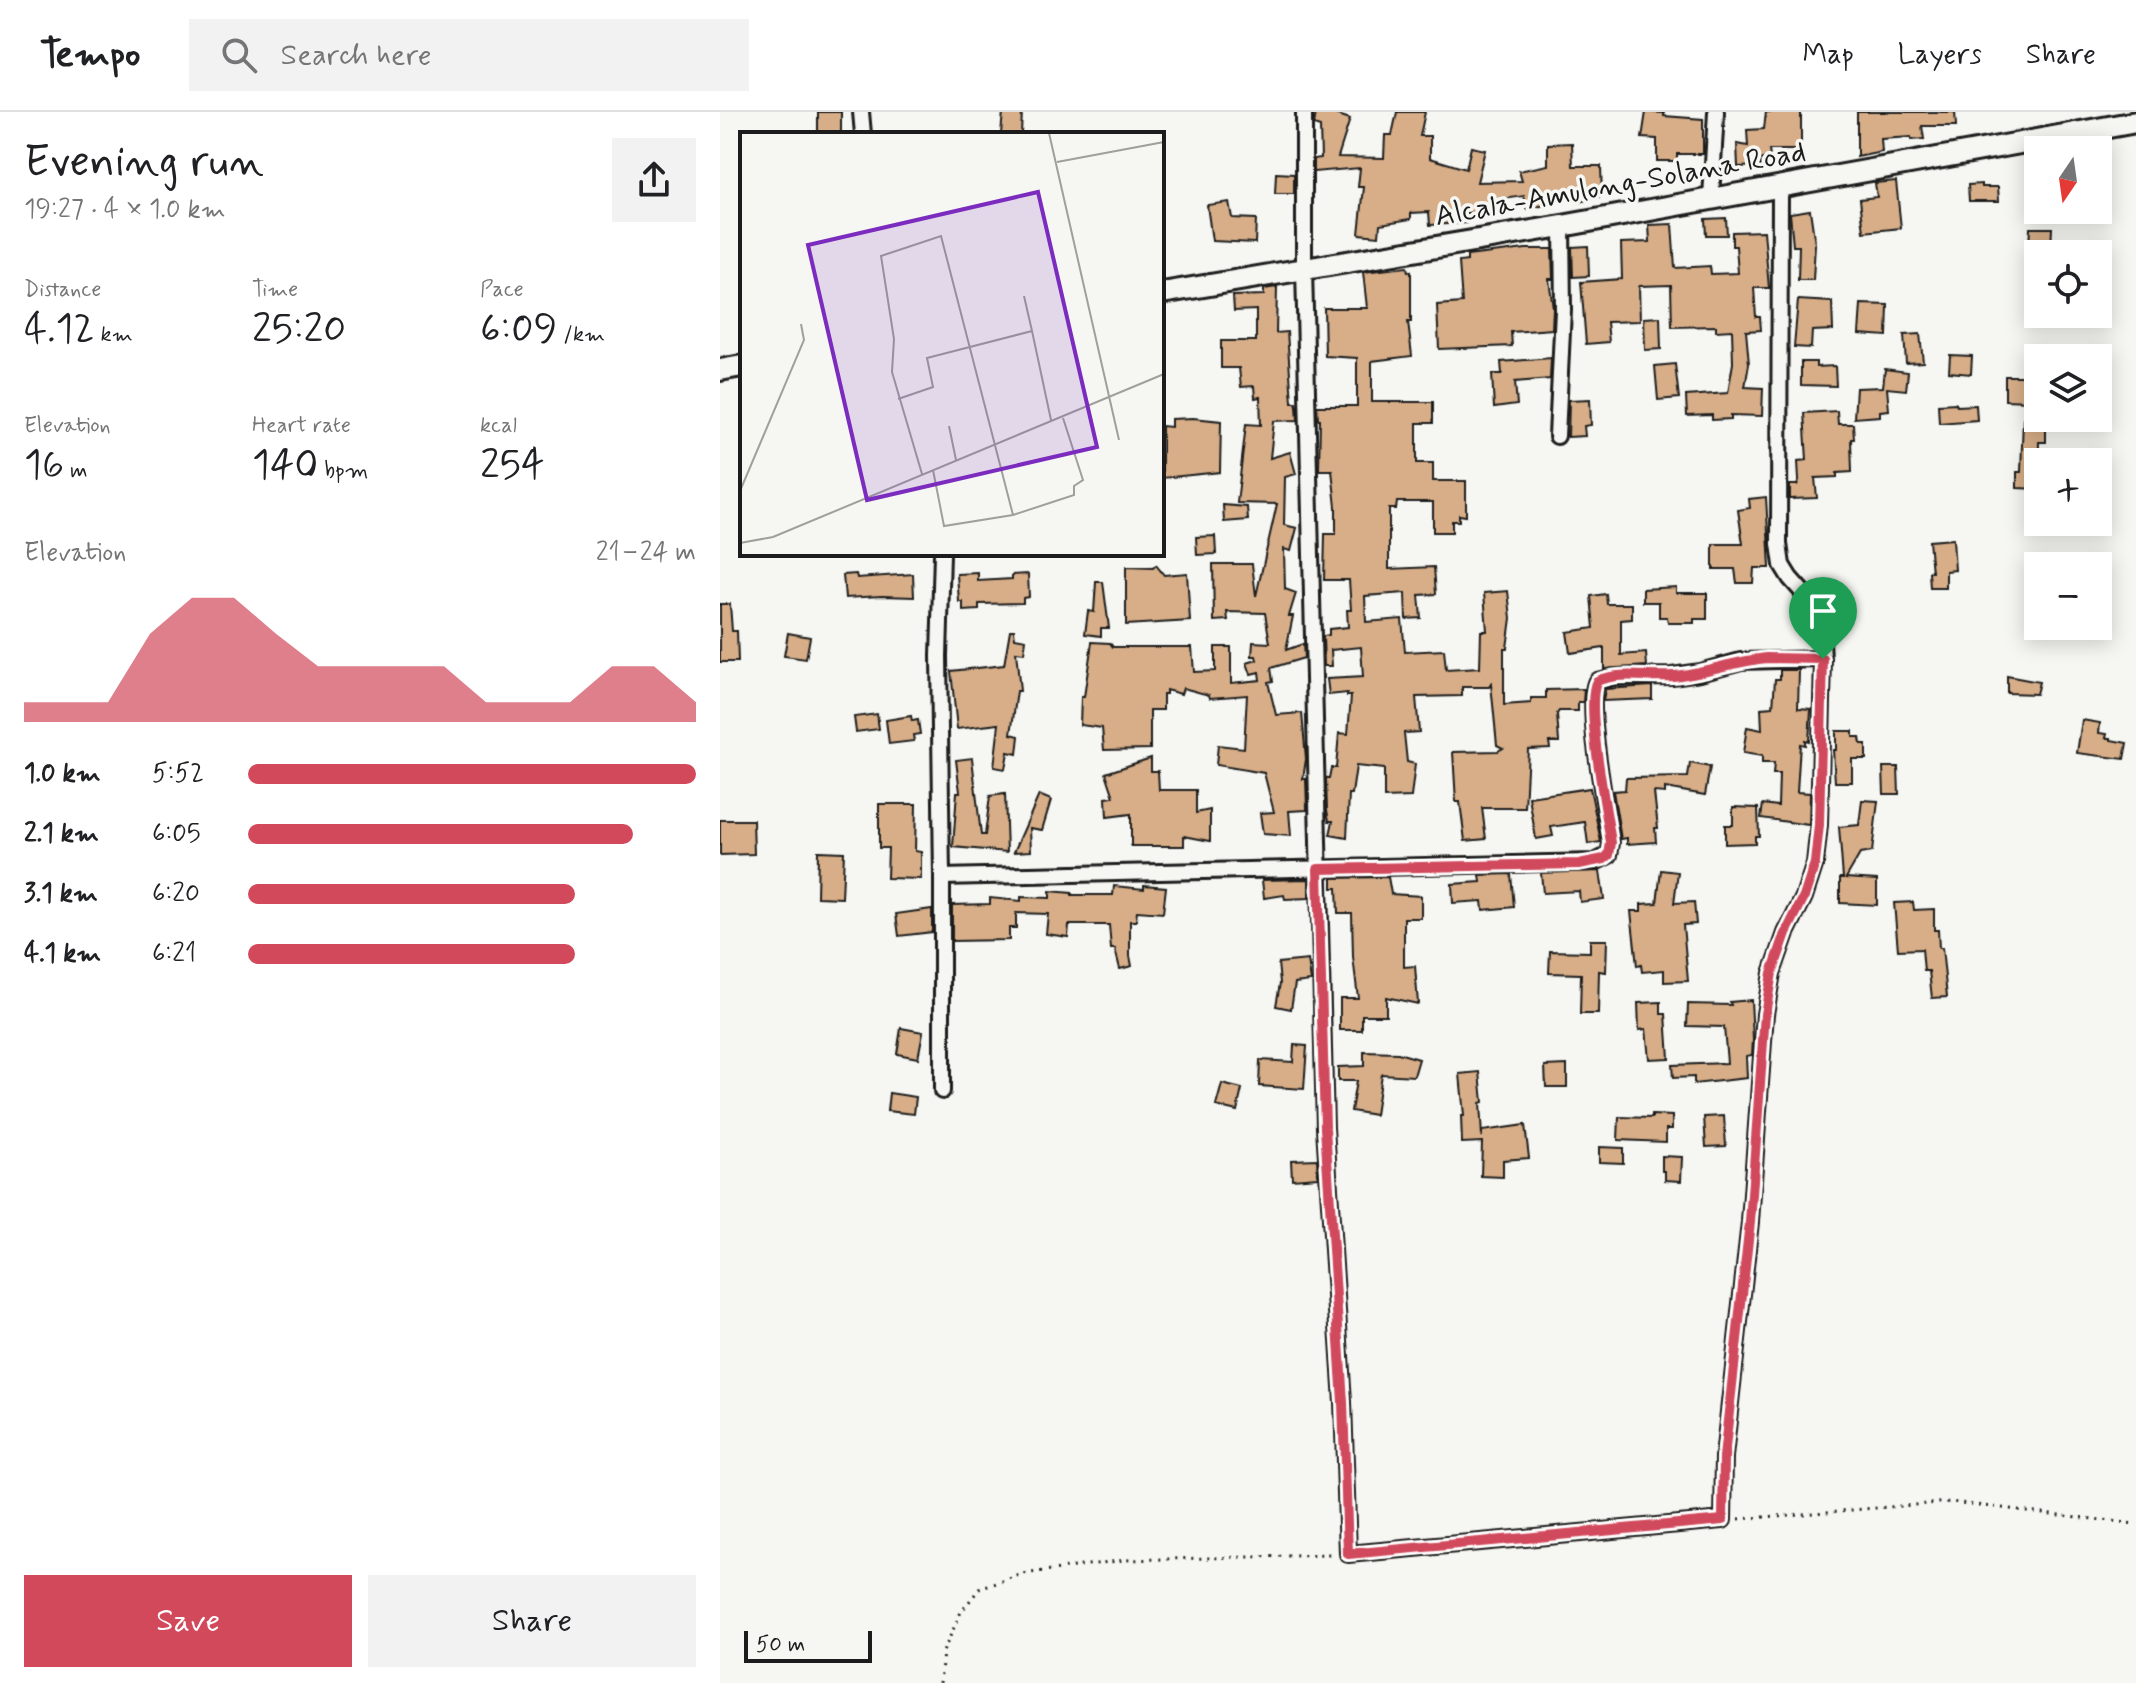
<!DOCTYPE html>
<html lang="en">
<head>
<meta charset="utf-8">
<style>
  body { margin:0; font-family:Mynerve,sans-serif; background:#f2f2f2; color:#202124; height:100vh; display:flex; flex-direction:column; font-size:30px; white-space:nowrap }
  * { box-sizing:border-box; margin:0 }
  p { font-size:26px; color:#757577 }
  .icon { flex:none; width:44px; height:44px; fill:none; stroke:currentColor; stroke-width:2; stroke-linecap:round; stroke-linejoin:round }
  .map { position:relative; flex:1; overflow:hidden }
  .panel { display:flex; flex-direction:column; background:#fff; width:720px }
  .panel>* { flex:none }
  .needle { width:52px; rotate:193deg }
  .tools { position:absolute; left:1304px; top:24px; display:grid; gap:16px }
  .tools a { display:grid; place-items:center; width:88px; height:88px; border-radius:0px; background:#fff; box-shadow:0 4px 20px #0003; font-size:40px }
  .scale { position:absolute; left:24px; bottom:20px; width:128px; box-sizing:border-box; padding-left:8px; border:4px solid #1c1c1c; border-top:0; font-size:22px; line-height:28px; white-space:nowrap; color:#1c1c1c; -webkit-text-stroke:6px #f6f6f2; paint-order:stroke }
  .pin { position:absolute; display:grid; place-items:center; width:68px; height:68px; color:#fff; margin:-82px -34px; border-radius:50% 50% 50% 0; rotate:-45deg; box-shadow:0 0 8px #0007 }
  .pin .icon { rotate:45deg }
  .round { display:grid; place-items:center; flex:none; width:84px; height:84px; border-radius:0px; background:#f2f2f2 }
  .overview { display:flex; align-items:center; justify-content:space-between; height:136px; padding:0 24px }
  h1 { font-size:44px; font-weight:600; line-height:60px }
  .stats { display:grid; grid-template-columns:repeat(3,1fr); gap:12px; height:136px; padding:8px 24px }
  .stats div { display:grid; align-content:center }
  .stats b { font-size:40px; font-weight:600 }
  .stats small { font-size:22px; font-weight:400 }
  .stats p { font-size:22px }
  .chart { height:224px; padding:16px 24px }
  .chart p { display:flex; justify-content:space-between }
  .chart svg { width:100%; height:144px; margin-top:8px; fill:#d1495b; opacity:.7 }
  .action { display:flex; gap:16px; margin-top:auto; padding:16px 24px }
  .action a { flex:1; height:92px; border-radius:0px; background:#d1495b; color:#fff; font-size:32px; font-weight:600; line-height:92px; text-align:center }
  .action a+a { background:#f2f2f2; color:#202124 }
  ul { padding:0 24px; list-style:none; font-size:26px }
  li { display:grid; grid-template-columns:128px 96px 1fr; align-items:center; height:60px }
  li i { height:20px; border-radius:10px; background:#d1495b }
  header { display:flex; align-items:center; gap:48px; box-sizing:border-box; height:112px; padding:0 40px; background:#fff; border-bottom:2px solid #e0e0e0 }
  header strong { font-size:38px }
  nav { display:flex; gap:44px; margin-inline-start:auto; font-size:28px }
  .search { width:560px; height:72px; background:#f2f2f2; display:flex; align-items:center; gap:20px; box-sizing:border-box; padding:0 28px; border-radius:0px; color:#757577; font-size:30px }
  main { display:flex; flex:1; min-height:0 }
  .map>svg:first-child { display:block }
  .building { fill:#d7ae88; stroke:#1c1c1c; stroke-width:2 }
  .lines { fill:none; stroke-linecap:round; stroke-linejoin:round }
  .street-casing { stroke:#1c1c1c; stroke-width:20 }
  .secondary-casing { stroke:#1c1c1c; stroke-width:26 }
  .path { stroke:#1c1c1c; stroke-width:3; stroke-dasharray:2 6; stroke-linecap:butt }
  .street { stroke:#f6f6f2; stroke-width:14 }
  .secondary { stroke:#f6f6f2; stroke-width:20 }
  .route-casing { stroke:#fff; stroke-width:16 }
  .route { stroke:#d1495b; stroke-width:10 }
  .labels { text-anchor:middle; stroke-width:7; stroke-linejoin:round; paint-order:stroke }
  .street-label { font-size:30px; fill:#1c1c1c; stroke:#f6f6f2 }
  .inset-road { fill:none; stroke:#9f9f9c; stroke-width:2 }
  .view { fill:#7b2cbf; fill-opacity:0.15; stroke:#7b2cbf; stroke-width:4 }
  .inset-edge { fill:none; stroke:#1c1c1c; stroke-width:4 }
</style>
</head>
<body>
<header>
<strong>Tempo</strong>
<div class="search"><svg class="icon" aria-label="search" viewBox="0 0 24 24"><circle cx="10" cy="10" r="6"/><path d="M15 15l6 6"/></svg>Search here</div>
<nav><a>Map</a><a>Layers</a><a>Share</a></nav>
</header>
<main>
<section class="panel">
<div class="overview"><div><h1>Evening run</h1><p>19:27 · 4 × 1.0 km</p></div><a class="round"><svg class="icon" aria-label="share" viewBox="0 0 24 24"><path d="M12 15V3M7 8l5-5 5 5M5 13v7h14v-7"/></svg></a></div>
<div class="stats">
<div><p>Distance</p><b>4.12<small> km</small></b></div>
<div><p>Time</p><b>25:20</b></div>
<div><p>Pace</p><b>6:09<small> /km</small></b></div>
</div>
<div class="stats">
<div><p>Elevation</p><b>16<small> m</small></b></div>
<div><p>Heart rate</p><b>140<small> bpm</small></b></div>
<div><p>kcal</p><b>254</b></div>
</div>
<div class="chart"><p><span>Elevation</span>21–24 m</p>
<svg viewBox="0 0 160 44" preserveAspectRatio="none"><path d="M0 44V38L10 38L20 38L30 17L40 6L50 6L60 17L70 27L80 27L90 27L100 27L110 38L120 38L130 38L140 27L150 27L160 38V44z"/></svg>
</div>
<ul>
<li><b>1.0 km</b>5:52<i style="width:100%"></i></li>
<li><b>2.1 km</b>6:05<i style="width:86%"></i></li>
<li><b>3.1 km</b>6:20<i style="width:73%"></i></li>
<li><b>4.1 km</b>6:21<i style="width:73%"></i></li>
</ul>
<div class="action"><a>Save</a><a>Share</a></div>
</section>
<div class="map">
<svg width="1416" height="1571" viewBox="0 0 1416 1571">
  <rect width="100%" height="100%" fill="#f6f6f2"/>
  <filter id="ink" filterUnits="userSpaceOnUse"><feTurbulence type="fractalNoise" baseFrequency=".0125" numOctaves="2"/><feDisplacementMap in="SourceGraphic" scale="16" xChannelSelector="R" yChannelSelector="G"/><feConvolveMatrix kernelMatrix="1 2 1 2 8 2 1 2 1" color-interpolation-filters="sRGB"/></filter>
  <g filter="url(#ink)">
    <g class="building">
      <rect x="98" y="0" width="23" height="22"/>
      <polygon points="283,0 302,0 301,22 281,22"/>
      <polygon points="596,0 609,0 630,7 618,45 664,46 665,23 672,23 677,0 705,0 700,24 710,24 710,46 746,57 751,35 765,38 757,70 802,69 799,59 828,53 828,32 852,31 853,54 881,54 882,84 859,90 859,86 829,87 830,92 807,97 804,84 776,88 776,100 745,101 746,111 710,113 709,100 691,101 691,107 660,112 659,124 639,122 644,75 638,75 640,56 594,60 594,47 601,46 600,15 594,13"/>
      <polygon points="926,0 944,1 944,4 983,7 983,42 957,42 957,49 937,49 937,27 922,26"/>
      <polygon points="1046,0 1081,0 1081,38 1049,38 1050,45 1040,48 1041,54 1018,55 1017,32 1028,34 1027,18 1044,17"/>
      <polygon points="1137,0 1235,0 1236,14 1202,14 1204,27 1191,28 1191,25 1161,27 1162,40 1137,45"/>
      <polygon points="556,61 574,62 574,82 555,82"/>
      <polygon points="1176,69 1181,116 1144,120 1140,87 1157,85 1155,71"/>
      <polygon points="1262,72 1262,75 1278,75 1279,89 1249,89 1248,73"/>
      <polygon points="509,90 512,106 536,107 535,131 492,129 487,93"/>
      <polygon points="1090,98 1095,132 1093,168 1078,168 1079,134 1073,134 1070,101"/>
      <polygon points="1006,106 1007,123 986,123 985,107"/>
      <polygon points="952,112 955,156 990,154 991,162 1018,161 1016,134 1012,134 1012,120 1044,119 1049,176 1034,176 1036,205 1040,205 1041,218 1026,219 1029,252 1025,275 1043,276 1042,304 1011,303 1011,307 992,308 992,303 967,304 966,284 1008,281 1013,251 1012,218 996,219 996,214 952,215 951,173 919,174 920,209 887,210 889,230 866,232 861,170 902,167 901,131 930,130 929,113"/>
      <polygon points="1310,116 1332,116 1331,136 1309,135"/>
      <polygon points="868,134 869,164 853,165 852,135"/>
      <polygon points="806,137 832,137 833,167 829,167 833,196 832,217 791,220 792,234 719,237 717,193 742,191 739,150 747,149 747,144"/>
      <polygon points="687,155 688,160 691,159 691,210 688,210 692,244 652,249 652,290 713,290 713,311 697,311 697,351 713,351 713,369 746,369 746,404 739,403 739,409 732,409 732,420 713,420 713,390 677,390 676,397 669,397 669,457 714,455 716,482 699,483 701,506 686,507 685,481 645,484 646,510 682,507 685,540 724,538 726,558 760,556 761,519 767,519 764,481 788,479 791,506 787,536 784,536 784,593 811,591 811,586 826,586 826,578 864,577 863,590 858,590 858,599 839,599 837,602 839,630 829,630 830,636 808,637 805,696 762,696 766,727 745,729 740,690 736,690 733,640 778,639 783,636 777,633 771,572 769,575 742,575 742,584 696,585 699,620 684,621 687,650 695,652 691,685 664,686 664,657 636,654 632,682 629,682 627,726 610,723 613,709 609,709 607,698 606,666 609,666 611,656 616,656 619,621 628,622 631,584 627,584 627,581 609,583 607,567 643,565 641,535 611,538 612,554 604,554 603,524 609,523 609,517 628,515 627,498 631,498 629,468 604,468 605,422 616,422 616,395 612,358 599,358 600,307 598,307 597,294 637,294 637,246 605,244 604,196 647,196 643,160"/>
      <polygon points="557,175 556,221 567,220 572,290 576,290 577,294 578,308 554,309 550,346 570,340 576,362 565,365 564,413 577,416 571,439 564,437 565,477 576,481 569,504 573,504 566,538 583,532 584,546 551,556 553,569 548,570 556,603 582,601 586,647 583,667 586,667 587,698 569,699 571,724 543,722 540,701 554,700 544,661 496,653 498,633 524,636 527,583 490,586 489,583 463,576 461,582 446,578 446,582 443,582 443,598 430,598 430,637 384,638 382,616 360,613 361,585 364,585 372,530 390,531 393,535 472,535 474,560 495,559 495,535 511,535 511,571 540,568 539,560 531,562 527,551 537,548 536,544 532,544 533,530 550,531 545,501 507,500 508,508 494,509 493,452 532,452 536,484 557,392 517,391 526,312 541,313 540,285 535,286 534,274 521,275 519,256 501,256 501,229 536,229 536,198 514,199 513,184 544,183 544,177"/>
      <polygon points="1078,188 1112,190 1113,218 1092,219 1091,236 1074,235"/>
      <polygon points="1141,192 1168,193 1167,224 1139,222"/>
      <polygon points="940,205 941,237 925,238 924,206"/>
      <polygon points="1200,222 1203,250 1186,251 1184,223"/>
      <polygon points="1230,243 1252,244 1251,262 1229,260"/>
      <polygon points="831,246 830,267 795,270 797,293 774,296 772,262 782,262 781,250"/>
      <polygon points="1081,250 1096,250 1096,255 1115,254 1116,274 1081,273"/>
      <polygon points="955,252 959,286 938,288 935,254"/>
      <polygon points="1165,257 1188,260 1186,278 1167,276 1169,298 1160,299 1160,304 1134,306 1136,276 1163,275"/>
      <polygon points="1285,264 1309,264 1309,289 1285,288"/>
      <polygon points="870,287 871,313 864,314 865,324 848,325 849,288"/>
      <polygon points="1236,291 1237,294 1256,293 1257,308 1219,311 1218,292"/>
      <polygon points="1117,299 1118,312 1133,312 1134,327 1131,327 1132,360 1117,361 1117,365 1095,366 1097,386 1070,387 1070,373 1077,373 1079,368 1078,349 1087,348 1084,301"/>
      <polygon points="473,306 501,309 500,360 442,366 442,314 451,315 451,307"/>
      <polygon points="1303,306 1317,306 1317,312 1326,313 1326,330 1319,330 1318,377 1297,376 1297,360 1301,360"/>
      <polygon points="1046,385 1050,456 1034,456 1033,471 1017,471 1015,457 993,457 993,432 1023,432 1018,398 1030,396 1029,387"/>
      <polygon points="503,393 527,395 528,408 504,410"/>
      <polygon points="495,424 496,442 477,443 476,425"/>
      <polygon points="1233,427 1235,458 1226,459 1226,476 1210,476 1209,460 1212,460 1209,429"/>
      <polygon points="436,453 444,463 467,461 470,509 406,513 406,455 433,456"/>
      <polygon points="258,461 258,469 292,467 292,463 308,462 309,485 303,486 303,491 259,492 259,498 243,499 243,490 239,490 237,462"/>
      <polygon points="136,462 137,466 193,462 194,485 162,484 125,486 123,463"/>
      <polygon points="376,470 383,470 389,516 381,516 381,524 365,522 368,499 374,500"/>
      <polygon points="956,475 956,481 987,481 987,507 974,507 974,511 948,511 947,505 939,505 939,490 923,490 923,477"/>
      <polygon points="886,482 887,492 912,492 912,507 901,508 901,543 926,541 927,554 884,557 884,536 850,541 847,520 874,516 871,484"/>
      <polygon points="0,492 10,492 12,519 17,519 18,550 0,550"/>
      <polygon points="290,518 294,518 295,526 306,528 304,541 296,540 300,579 297,579 291,622 299,624 297,642 288,640 285,657 274,655 279,612 237,617 231,559 284,553"/>
      <polygon points="68,521 90,525 86,547 64,544"/>
      <polygon points="1060,558 1079,558 1078,596 1091,597 1089,629 1085,628 1085,633 1080,632 1077,680 1090,681 1089,713 1041,706 1043,692 1058,694 1059,662 1053,662 1054,651 1042,651 1042,644 1023,641 1027,615 1042,618 1041,596 1053,595 1055,567 1060,567"/>
      <polygon points="1287,564 1319,570 1316,582 1287,581"/>
      <polygon points="932,574 932,587 883,589 885,577"/>
      <polygon points="157,602 159,617 136,620 134,605"/>
      <polygon points="191,604 192,609 198,608 200,622 193,623 194,629 169,632 166,608"/>
      <polygon points="1362,608 1380,611 1379,621 1387,622 1386,626 1391,626 1391,628 1407,631 1404,647 1357,641"/>
      <polygon points="1116,619 1133,619 1133,625 1140,625 1141,632 1146,632 1146,647 1132,647 1132,670 1115,670 1113,638 1116,638"/>
      <polygon points="252,646 261,723 265,723 270,684 285,682 287,740 233,735 237,680 240,680 236,648"/>
      <polygon points="431,646 431,659 438,659 439,678 476,678 476,701 490,698 490,729 464,724 464,734 411,734 411,702 387,705 386,686 394,685 386,661"/>
      <polygon points="970,651 990,655 985,683 945,676 945,681 934,680 938,716 935,716 936,730 907,732 907,726 901,727 893,679 905,678 906,666 968,665"/>
      <polygon points="1163,655 1178,655 1179,682 1164,682"/>
      <polygon points="870,676 881,730 868,732 865,710 831,715 833,724 816,727 809,685"/>
      <polygon points="319,683 331,688 322,718 310,716 311,739 294,740"/>
      <polygon points="1142,688 1158,689 1152,740 1140,742 1126,766 1157,768 1157,793 1120,791 1120,766 1123,766 1119,715 1139,713"/>
      <polygon points="159,692 196,692 195,739 201,740 201,767 167,766 168,736 159,736"/>
      <polygon points="1013,695 1038,696 1039,724 1035,724 1035,731 1005,732 1005,713 1013,713"/>
      <polygon points="0,708 33,708 34,742 0,743"/>
      <polygon points="98,739 124,740 122,786 97,785"/>
      <polygon points="941,758 958,760 954,791 974,790 976,812 963,813 968,869 944,870 944,858 922,860 921,853 917,854 911,799 921,799 921,792 937,791"/>
      <polygon points="880,759 884,787 860,790 859,779 823,781 821,761"/>
      <polygon points="791,762 794,795 763,798 762,789 733,791 732,772 761,770 760,763"/>
      <polygon points="668,765 671,782 701,784 701,806 684,806 684,855 695,854 698,892 666,885 666,903 642,903 642,918 620,918 620,886 638,886 633,845 632,801 618,801 617,776 612,776 612,766"/>
      <polygon points="589,767 589,786 565,787 564,783 544,786 542,768"/>
      <polygon points="424,773 446,775 443,801 417,799 416,809 410,809 410,844 412,854 400,857 395,837 391,837 389,813 349,813 348,825 326,822 328,802 296,801 296,816 289,816 289,828 232,829 232,793 270,792 270,786 301,789 301,785 330,786 330,779 352,781 352,783 393,783 394,774 424,777"/>
      <polygon points="1193,790 1194,798 1214,797 1214,818 1218,818 1219,836 1222,836 1227,885 1212,886 1209,859 1204,859 1202,837 1178,838 1174,791"/>
      <polygon points="212,797 212,820 179,824 176,802"/>
      <polygon points="870,828 887,828 886,860 879,859 878,902 860,902 861,862 829,861 830,839 870,840"/>
      <polygon points="588,848 591,869 575,871 571,897 556,894 560,871 558,851"/>
      <polygon points="1031,888 1033,928 1032,943 1026,944 1027,966 974,972 974,965 953,966 952,953 1007,951 1004,915 967,914 968,892 1011,893 1010,890"/>
      <polygon points="941,890 941,902 946,902 949,946 929,947 926,917 919,918 918,891"/>
      <polygon points="181,916 203,920 198,946 177,942"/>
      <polygon points="574,933 587,934 584,977 539,974 540,948 573,950"/>
      <polygon points="644,940 678,941 699,947 694,964 661,962 655,1003 631,999 636,969 618,969 618,955 644,954"/>
      <polygon points="847,953 847,975 826,975 825,954"/>
      <polygon points="760,960 763,990 760,991 762,1025 762,1019 805,1013 809,1046 783,1048 783,1065 761,1064 762,1030 742,1031 741,1004 744,1004 740,962"/>
      <polygon points="502,972 522,977 517,999 496,994"/>
      <polygon points="169,981 196,985 194,1002 167,999"/>
      <polygon points="932,1003 952,1004 952,1017 946,1017 946,1030 898,1028 899,1005 932,1006"/>
      <polygon points="1004,1004 1006,1034 986,1035 984,1005"/>
      <polygon points="879,1035 903,1036 903,1051 879,1050"/>
      <polygon points="942,1044 962,1045 961,1069 945,1068 945,1059 942,1059"/>
      <polygon points="597,1047 598,1065 572,1067 571,1048"/>
    </g>
    <g class="lines">
      <g class="street-casing">
        <g id="street">
          <polyline points="141,0 143,22"/>
          <polyline points="584,0 584,157 605,1016 623,1290 628,1442 1003,1408 1004,1345 1030,1110 1045,902 1052,861 1066,821 1084,785 1095,751 1099,713 1103,547 1101,512 1094,493 1070,466 1062,453 1059,432 1060,73"/>
          <polyline points="991,86 996,0"/>
          <polyline points="837,324 843,198 842,114"/>
          <path d="M222,442L219,544L222,765L875,750L889,743L891,731C887,702 864,589 877,569L894,565L952,564L980,560L1021,549L1103,547"/>
          <polyline points="222,979 222,765"/>
        </g>
      </g>
      <g class="secondary-casing">
        <g id="secondary">
          <polyline points="442,181 842,114 1416,10"/>
          <polyline points="0,258 22,254"/>
        </g>
      </g>
      <g class="path">
        <polyline points="1019,1407 1231,1390 1416,1412"/>
        <polyline points="220,1571 223,1540 241,1500 259,1477 303,1462 404,1448 612,1443"/>
      </g>
      <use href="#street" class="street"/>
      <use href="#secondary" class="secondary"/>
    </g>
  </g>
  <g class="lines" filter="url(#ink)">
    <g class="route-casing">
      <path id="route" d="M1047,546L1103,547L1099,713L1095,751L1084,785L1066,821L1052,861L1045,902L1030,1110L1004,1345L1003,1408L628,1442L623,1290L605,1016L598,757L859,752L884,747L889,743L891,731C887,701 864,590 877,569C899,559 929,566 953,564C985,561 1015,549 1047,546Z"/>
    </g>
    <use href="#route" class="route"/>
  </g>
  <g class="labels">
    <g class="street-label">
      <text transform="translate(900 71) rotate(-10)" y="10">Alcala-Amulong-Solana Road</text>
    </g>
  </g>
  <g transform="translate(20 20)">
    <rect width="424" height="424" fill="#f6f6f2"/>
    <path class="inset-road" d="M309,1L379,308M317,30L424,10M284,164L292,199M158,267L193,255L187,226L292,199L311,288M209,294L216,328M193,338L204,394L273,383L334,363V354L343,348L323,286M182,342L152,240L154,207L141,124L201,104L273,383M0,359L64,208L61,192M0,411L33,405L424,242"/>
    <path class="view" d="M298,60L357,315L127,368L68,113Z"/>
    <rect width="424" height="424" class="inset-edge"/>
  </g>
</svg>
<div class="tools">
<a><svg class="needle" viewBox="-14 -14 28 28"><path d="M0-13l5 13h-10z" fill="#e53935"/><path d="M0 13l5-13h-10z" fill="#757577"/></svg></a>
<a><svg class="icon" aria-label="locate" viewBox="0 0 24 24"><circle cx="12" cy="12" r="6"/><path d="M12 2v4M12 18v4M2 12h4M18 12h4"/></svg></a>
<a><svg class="icon" aria-label="layers" viewBox="0 0 24 24"><path d="M12 4l9 5-9 5-9-5zM3 14l9 5 9-5"/></svg></a>
<a>+</a>
<a>−</a>
</div>
<div class="scale">50 m</div>
<div class="pin" style="left:1103px;top:547px;background:#1e9e55"><svg class="icon" aria-label="arrive" viewBox="0 0 24 24"><path d="M6 21V4h12l-3 4 3 4H6"/></svg></div>
</div>
</main>
</body>
</html>
